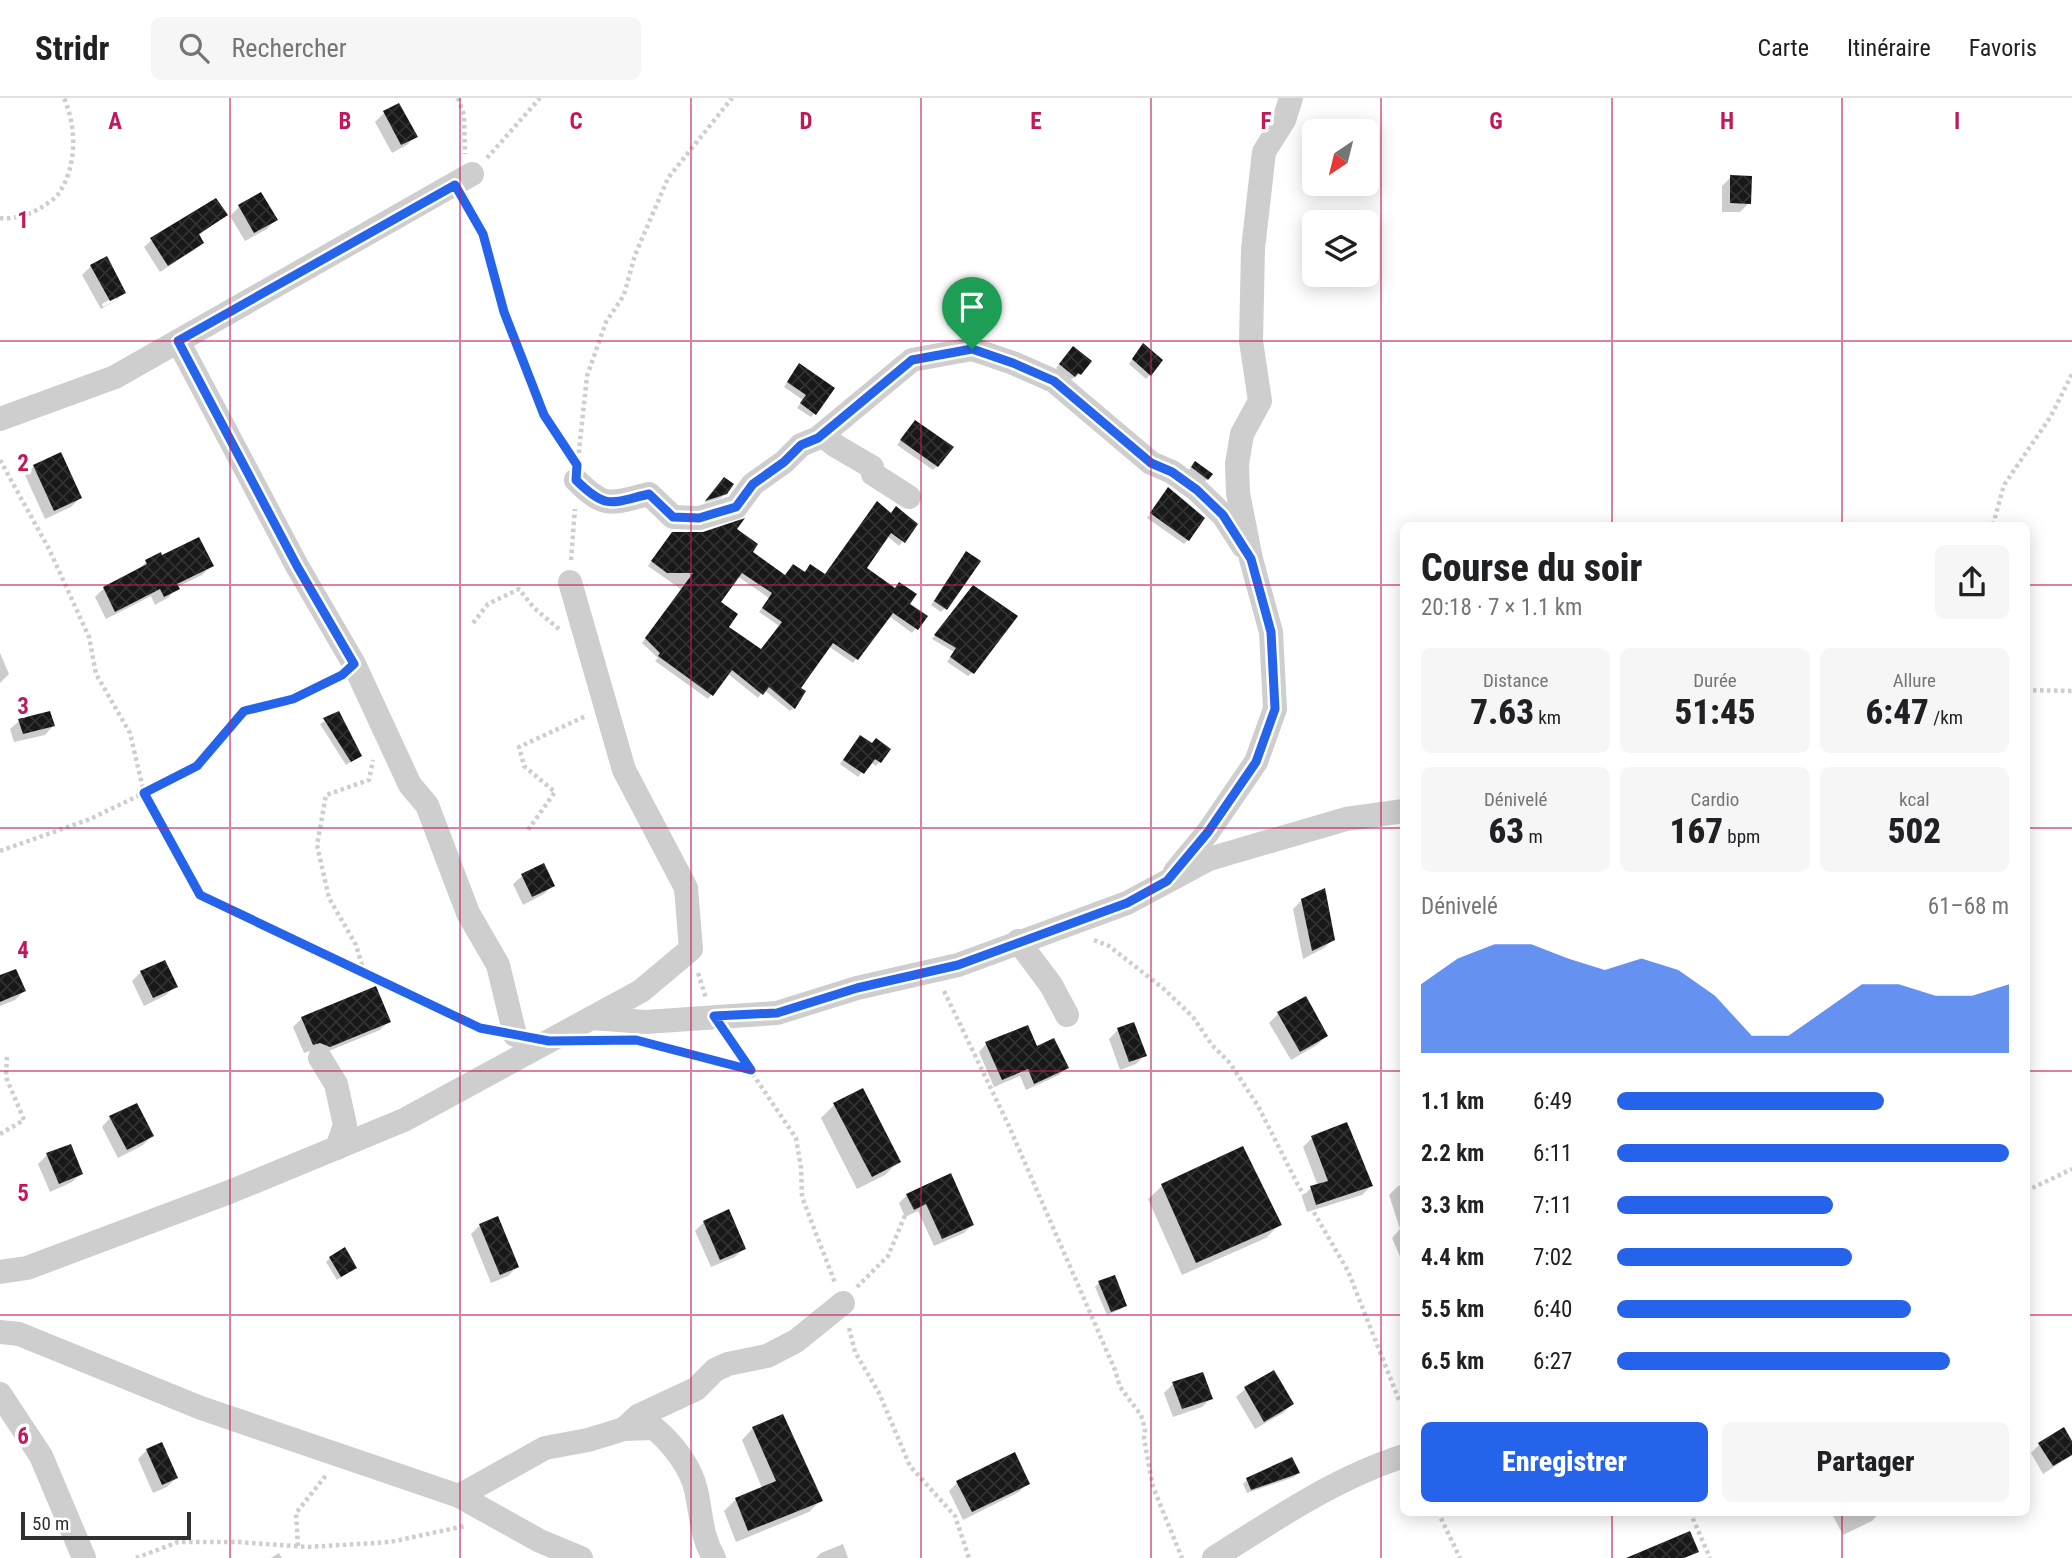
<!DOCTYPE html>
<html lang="fr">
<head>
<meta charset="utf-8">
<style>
  body { margin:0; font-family:"Roboto Condensed",sans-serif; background:#f6f6f6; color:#202124; height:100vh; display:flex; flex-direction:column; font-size:26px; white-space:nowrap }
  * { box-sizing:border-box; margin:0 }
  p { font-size:23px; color:#757577 }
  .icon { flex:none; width:38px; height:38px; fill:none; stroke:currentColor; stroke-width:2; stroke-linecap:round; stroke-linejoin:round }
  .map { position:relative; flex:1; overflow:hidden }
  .drawer { position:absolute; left:1400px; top:424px; width:630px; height:994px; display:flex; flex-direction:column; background:#fff; border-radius:10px; box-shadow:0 4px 18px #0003 }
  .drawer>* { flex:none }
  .needle { width:46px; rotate:215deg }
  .tools { position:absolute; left:1302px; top:21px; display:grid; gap:14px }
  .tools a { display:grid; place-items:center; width:77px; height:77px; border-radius:10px; background:#fff; box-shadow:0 4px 18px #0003; font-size:35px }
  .scale { position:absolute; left:21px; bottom:18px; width:170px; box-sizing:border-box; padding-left:7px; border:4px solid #313131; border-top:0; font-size:19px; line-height:24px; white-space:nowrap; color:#313131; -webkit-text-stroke:5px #fff; paint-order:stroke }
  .pin { position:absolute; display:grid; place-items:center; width:60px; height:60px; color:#fff; margin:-72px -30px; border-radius:50% 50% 50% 0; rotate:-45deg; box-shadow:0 0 7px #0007 }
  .pin .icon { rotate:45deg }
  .round { display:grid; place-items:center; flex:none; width:74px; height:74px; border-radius:10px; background:#f6f6f6 }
  .summary { display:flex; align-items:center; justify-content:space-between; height:119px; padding:0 21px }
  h1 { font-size:38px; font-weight:800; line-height:52px }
  .figures { display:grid; grid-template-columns:repeat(3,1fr); gap:10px; height:119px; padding:7px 21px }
  .figures div { display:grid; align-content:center; border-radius:10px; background:#f6f6f6; text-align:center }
  .figures b { font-size:35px; font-weight:800 }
  .figures small { font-size:19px; font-weight:400 }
  .figures p { font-size:19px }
  .chart { height:196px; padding:14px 21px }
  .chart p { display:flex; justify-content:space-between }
  .chart svg { width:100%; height:126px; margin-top:7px; fill:#2563eb; opacity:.7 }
  .cta { display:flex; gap:14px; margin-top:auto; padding:14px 21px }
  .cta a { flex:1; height:80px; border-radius:10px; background:#2563eb; color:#fff; font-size:28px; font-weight:800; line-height:80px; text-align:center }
  .cta a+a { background:#f6f6f6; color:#202124 }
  ul { padding:0 21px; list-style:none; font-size:23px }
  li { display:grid; grid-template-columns:112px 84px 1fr; align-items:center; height:52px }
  li i { height:18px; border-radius:9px; background:#2563eb }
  header { display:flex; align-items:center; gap:42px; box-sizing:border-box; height:98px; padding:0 35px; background:#fff; border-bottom:2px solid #e0e0e0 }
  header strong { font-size:33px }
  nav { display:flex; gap:38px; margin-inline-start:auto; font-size:24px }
  .search { width:490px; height:63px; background:#f6f6f6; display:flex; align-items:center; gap:18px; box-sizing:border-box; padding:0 24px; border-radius:10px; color:#757577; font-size:26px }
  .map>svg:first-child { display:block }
  .shadow { fill:#0003; fill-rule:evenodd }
  .building { fill:url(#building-cross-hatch); fill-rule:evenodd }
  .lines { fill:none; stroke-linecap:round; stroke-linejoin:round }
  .path { stroke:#cecece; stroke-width:4.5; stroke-dasharray:3.5 3.5; stroke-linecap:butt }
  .minor { stroke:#cecece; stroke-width:24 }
  .route-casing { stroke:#fff; stroke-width:14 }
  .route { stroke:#2563eb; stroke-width:9 }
  .grid { fill:none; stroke:#c2185b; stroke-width:2; stroke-opacity:0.55 }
  .grid-label { font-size:23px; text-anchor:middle; font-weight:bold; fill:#c2185b; stroke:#fff; stroke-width:7; stroke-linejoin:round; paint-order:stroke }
</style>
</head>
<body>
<header>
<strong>Stridr</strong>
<div class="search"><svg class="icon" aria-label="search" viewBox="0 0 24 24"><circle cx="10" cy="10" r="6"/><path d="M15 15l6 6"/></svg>Rechercher</div>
<nav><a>Carte</a><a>Itinéraire</a><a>Favoris</a></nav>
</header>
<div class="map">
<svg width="2072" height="1460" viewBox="0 0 2072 1460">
  <defs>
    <pattern id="building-cross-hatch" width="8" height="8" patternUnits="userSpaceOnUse" patternTransform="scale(1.75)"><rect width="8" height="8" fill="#181818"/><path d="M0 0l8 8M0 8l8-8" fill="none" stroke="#313131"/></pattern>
  </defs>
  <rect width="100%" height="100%" fill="#fff"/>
  <g class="shadow">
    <polygon points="384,15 415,38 407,47 392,55 375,24"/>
    <polygon points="1731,79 1749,105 1740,114 1722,114 1722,88"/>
    <polygon points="239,109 275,122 267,131 245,143 230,118"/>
    <polygon points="225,117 198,138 202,144 194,152 160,174 144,149 152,142"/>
    <path d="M91,168L124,194L115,203L101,211L82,177ZM116,198V202L103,209L102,206Z"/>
    <polygon points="1139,251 1150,277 1146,281 1129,266"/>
    <polygon points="1070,254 1080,276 1070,282 1056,270"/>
    <polygon points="795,271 815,315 811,319 797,310 803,302 784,289"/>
    <polygon points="912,328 937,368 933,372 897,347"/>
    <polygon points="34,368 80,400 71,409 45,421 25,377"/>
    <polygon points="1191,369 1207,381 1203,385 1188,374"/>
    <polygon points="726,395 721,400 704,405 708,400"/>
    <polygon points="1164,396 1188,442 1184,446 1147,420"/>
    <path d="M891,417L915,427L899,448L887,438L864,471L925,518L912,535L889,518L853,565L828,548L799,590L794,610L790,613L764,592L758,600L727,575L708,601L655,563L658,560L642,545L682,492L648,468L668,440L735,431L750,455L785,479L804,475L824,478ZM737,478L769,500L759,514L779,528L761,553L727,529L719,504Z"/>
    <polygon points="162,459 211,468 202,477 177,489 169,499 155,507 151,498 106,521 95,499 104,490 137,473 146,464"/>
    <polygon points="963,459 945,510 941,514 931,507"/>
    <polygon points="970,493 972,575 968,578 947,564 954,554 932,541"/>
    <polygon points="0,555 9,576 0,585"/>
    <polygon points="338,615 360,658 346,667 320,626"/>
    <polygon points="19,623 53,628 45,637 14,644 10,631"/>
    <polygon points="856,643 889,651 876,668 870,664 858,679 840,666"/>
    <polygon points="543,767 553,787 544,796 523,807 513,786 522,778"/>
    <polygon points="1302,802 1333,841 1324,850 1303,861 1293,811"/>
    <polygon points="141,874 175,888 166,897 144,908 132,883"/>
    <polygon points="0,879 24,893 15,902 0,908"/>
    <polygon points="1278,916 1326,938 1317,947 1291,962 1269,925"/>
    <polygon points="302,920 389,923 380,932 319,957 310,953 304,955 293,929"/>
    <polygon points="1118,932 1145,957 1136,966 1120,972 1109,941"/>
    <polygon points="986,946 1036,951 1066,970 1059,977 1026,992 1020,978 994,989 979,954"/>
    <polygon points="834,1007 899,1063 885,1077 857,1091 821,1020"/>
    <polygon points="110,1020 152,1038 143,1047 118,1060 102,1029"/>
    <polygon points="1312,1040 1371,1088 1362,1097 1307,1114 1302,1099 1311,1090 1318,1088 1303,1049"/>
    <polygon points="1242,1050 1280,1126 1266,1140 1182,1177 1148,1101 1162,1088"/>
    <polygon points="47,1057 81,1076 72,1084 50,1094 38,1066"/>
    <polygon points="1404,1086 1404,1168 1392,1140 1400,1131 1389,1097 1398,1088"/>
    <polygon points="907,1097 972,1127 964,1135 934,1148 918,1113 905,1119 899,1105"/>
    <polygon points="704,1124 744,1150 735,1159 711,1169 695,1133"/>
    <polygon points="480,1127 517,1169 508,1178 491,1185 471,1136"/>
    <polygon points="330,1160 355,1170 337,1182 326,1164"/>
    <polygon points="1099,1185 1125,1207 1121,1211 1107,1217 1095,1189"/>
    <polygon points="1173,1286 1211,1300 1202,1309 1173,1319 1164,1295"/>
    <polygon points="1245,1291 1292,1306 1283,1315 1255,1331 1236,1299"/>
    <polygon points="753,1330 821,1402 809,1414 736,1444 724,1413 736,1401 762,1390 742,1342"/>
    <polygon points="2040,1346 2072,1346 2072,1357 2043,1376 2031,1355"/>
    <polygon points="147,1352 176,1380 167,1389 153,1395 138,1361"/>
    <polygon points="1298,1375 1294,1379 1247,1395 1243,1386 1247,1382"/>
    <polygon points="958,1384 1028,1385 1019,1394 963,1422 949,1393"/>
    <polygon points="1831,1414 1880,1414 1872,1423 1843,1437"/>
    <polygon points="843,1446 848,1460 816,1460 821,1455"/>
    <polygon points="279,1455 282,1460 271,1460"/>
  </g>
  <g class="building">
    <polygon points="399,5 418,39 401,47 383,13"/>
    <polygon points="1730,77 1752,78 1751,106 1730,105"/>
    <polygon points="261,94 278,122 254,135 238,107"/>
    <polygon points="216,100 228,117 199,136 204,145 168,168 150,140"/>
    <polygon points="107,158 126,195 110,203 90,167"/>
    <polygon points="1143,245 1163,262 1151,278 1132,261"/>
    <polygon points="1073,248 1092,263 1081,277 1078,275 1075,279 1059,266"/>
    <polygon points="799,265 835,290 816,317 800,305 806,297 787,284"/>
    <polygon points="915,322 954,349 938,369 900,342"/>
    <polygon points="61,354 82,400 54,413 33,367"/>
    <polygon points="1195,363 1213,376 1208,382 1191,369"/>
    <polygon points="724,379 734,386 727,396 705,403"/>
    <polygon points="1168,389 1205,420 1189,443 1150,415"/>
    <path d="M877,403L891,415L896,408L918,426L905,445L891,435L867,470L895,490L899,484L917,496L910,506L928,518L918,532L893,515L858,562L833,545L801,590L806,593L795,611L769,589L763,597L732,572L713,598L658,558L660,555L645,540L693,475H667L651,463L672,434H703L745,420L737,431L758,446L753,454L785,477L793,466L805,474L810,466L825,476ZM742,475L772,495L762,510L782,524L761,551L729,529L738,516L721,504Z"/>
    <polygon points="199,439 214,468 177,486 180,491 164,499 160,491 115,514 103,489 147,466 145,462 161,454 162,457"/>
    <polygon points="966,453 981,463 947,512 934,503"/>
    <polygon points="973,487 1018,518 974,576 950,559 956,550 934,537"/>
    <polygon points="50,613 55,628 23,636 18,621"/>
    <polygon points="339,613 362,658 351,664 323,620"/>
    <polygon points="860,637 872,645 876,640 891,651 881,665 875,661 864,676 843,662"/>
    <polygon points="544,765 555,788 532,799 521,776"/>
    <polygon points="1325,790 1335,842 1312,853 1301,801"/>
    <polygon points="165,862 178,889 153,900 140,873"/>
    <polygon points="16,871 26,893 0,904 0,877"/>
    <polygon points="376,888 391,924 330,949 320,945 313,947 301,919"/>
    <polygon points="1306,898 1328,938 1300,954 1277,914"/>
    <polygon points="1134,924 1147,958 1129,964 1117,930"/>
    <polygon points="1028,927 1037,948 1054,940 1069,970 1034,986 1028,971 1002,982 985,944"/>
    <polygon points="863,990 901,1064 872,1079 833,1005"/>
    <polygon points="137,1005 154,1038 127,1052 109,1018"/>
    <polygon points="1347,1024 1373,1088 1316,1107 1310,1088 1328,1083 1311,1038"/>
    <polygon points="71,1046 83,1076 59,1086 46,1055"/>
    <polygon points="1243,1048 1282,1127 1196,1165 1161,1086"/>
    <polygon points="951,1075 974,1127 942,1141 926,1106 914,1112 906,1096"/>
    <polygon points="729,1111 746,1151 720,1162 703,1123"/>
    <polygon points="498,1118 519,1169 500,1177 479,1126"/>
    <polygon points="345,1149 357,1170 341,1179 329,1159"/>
    <polygon points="1115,1177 1127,1208 1111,1214 1098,1183"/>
    <polygon points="1274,1272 1294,1306 1264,1324 1244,1289"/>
    <polygon points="1203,1274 1213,1301 1182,1311 1172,1284"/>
    <polygon points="783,1316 823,1403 748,1433 735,1400 776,1383 752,1329"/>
    <polygon points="2064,1329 2072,1343 2072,1357 2053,1368 2038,1345"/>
    <polygon points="162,1344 178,1380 162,1387 146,1351"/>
    <polygon points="1015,1354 1030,1386 972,1414 956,1383"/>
    <polygon points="1292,1359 1300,1375 1251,1392 1246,1380"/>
    <polygon points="1690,1433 1699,1454 1684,1460 1626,1460"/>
  </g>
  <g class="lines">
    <g class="path">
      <polyline points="458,0 464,17 465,56"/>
      <polyline points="487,60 540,0"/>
      <polyline points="465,104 483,136 504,214 544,317 574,362"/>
      <path d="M0,120C13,122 31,116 42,109C48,105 55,101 59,95C77,68 77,30 64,0"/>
      <polyline points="0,362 49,451 89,539 96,576 130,635 144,695 200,797 480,930 492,932"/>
      <polyline points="578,362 587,278 606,224 624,197 635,157 668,80 732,0"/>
      <polyline points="1993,427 2004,387 2051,318 2072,276"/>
      <polyline points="571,462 575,411"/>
      <polyline points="473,525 488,506 519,491 534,510 559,531"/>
      <polyline points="2026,592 2072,593"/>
      <polyline points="528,732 555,694 524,668 519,649 586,618"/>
      <polyline points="0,753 90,721 144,695 197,668 244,613 293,601 337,580"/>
      <polyline points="1094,842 1109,848 1164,891 1193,919 1212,947 1230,965 1258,1008 1298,1087 1348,1173 1399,1302 1404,1306"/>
      <polyline points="364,874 356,847 329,800 317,747 326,697 369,682 373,662"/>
      <polyline points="698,875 706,900"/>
      <polyline points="944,893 1008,1026 1115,1272 1120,1289 1141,1317 1145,1331 1144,1341 1153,1389 1182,1460"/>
      <polyline points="729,941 796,1040 801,1070 802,1099 835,1185"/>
      <polyline points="657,948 751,972"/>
      <polyline points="0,1036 24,1022 6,979 7,957"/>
      <polyline points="2026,1093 2072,1071"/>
      <polyline points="857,1189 888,1158 906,1115"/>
      <polyline points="849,1230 855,1254 879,1295 910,1368 955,1418 969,1460"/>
      <polyline points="1438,1414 1460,1460"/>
      <polyline points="1690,1414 1710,1460"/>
      <polyline points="298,1448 296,1415 327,1376"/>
      <polyline points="136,1460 178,1444 239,1444 308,1449 390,1444 465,1428"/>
    </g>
    <g class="minor">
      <polyline points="178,243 297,468 354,566 410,687 427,707 468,815 498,867 515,937"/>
      <polyline points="0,321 115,279 472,76"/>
      <polyline points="822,337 836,348 872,369 873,376 909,399"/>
      <path d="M576,382C606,412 611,405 649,396L673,419L699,420L736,409L753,386L784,364L801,347L818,340L912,262L972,251L1013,265L1054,283L1151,365L1172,374L1197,392L1223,417L1243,448"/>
      <polyline points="1175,774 1208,734 1256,664 1275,611 1271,534 1251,461 1238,395 1237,366 1242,336 1260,303 1251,243 1253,151 1264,54 1284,22 1291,0"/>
      <polyline points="1018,843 1051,887 1067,917"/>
      <polyline points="591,920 646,924 777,915 857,890 958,867 1127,805 1209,761 1346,721 1404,713"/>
      <polyline points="320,960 336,986 345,1027 337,1050"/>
      <polyline points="0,1174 27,1170 232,1093 404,1022 641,893 691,851 686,790 624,672 570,484"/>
      <polyline points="0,1234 19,1236 201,1310 459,1398 540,1443 581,1460"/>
      <polyline points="0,1296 41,1358 84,1460"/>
      <polyline points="624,1331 638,1318 696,1291 715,1272 728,1266 767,1258 796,1243 843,1205"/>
      <path d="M459,1398L545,1350L588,1342L624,1331L654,1330C672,1345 691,1369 696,1392C702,1418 700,1435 714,1460"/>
      <path d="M1214,1460C1274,1422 1335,1380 1404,1358"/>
    </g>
  </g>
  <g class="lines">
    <g class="route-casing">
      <path id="route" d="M455,87L483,136L504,214L544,317L577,367L576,382C606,412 611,405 649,396L673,419L699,420L736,409L753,386L784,364L801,347L818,340L912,262L972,251L1013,265L1054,283L1151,365L1172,374L1197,392L1223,417L1251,461L1271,534L1275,611L1256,664L1208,734L1167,783L1127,805L958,867L857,890L777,915L714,918L751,972L636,942L549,943L480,930L200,797L144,695L197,668L244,613L293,601L342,577L354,566L297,468L178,243Z"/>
    </g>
    <use href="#route" class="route"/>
  </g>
  <path class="grid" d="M230,0V1460M460,0V1460M691,0V1460M921,0V1460M1151,0V1460M1381,0V1460M1612,0V427M1842,0V427M0,243H2072M0,487H1404M2026,487H2072M0,730H1404M2026,730H2072M0,973H1404M2026,973H2072M0,1217H1404M2026,1217H2072M1612,1414V1460M1842,1414V1460"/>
  <g class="grid-label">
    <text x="115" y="31">A</text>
    <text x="345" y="31">B</text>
    <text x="576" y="31">C</text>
    <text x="806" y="31">D</text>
    <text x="1036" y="31">E</text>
    <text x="1266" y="31">F</text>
    <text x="1496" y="31">G</text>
    <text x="1727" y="31">H</text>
    <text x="1957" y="31">I</text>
    <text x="23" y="130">1</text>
    <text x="23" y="373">2</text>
    <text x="23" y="616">3</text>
    <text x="23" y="860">4</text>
    <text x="23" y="1103">5</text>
    <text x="23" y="1346">6</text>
  </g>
</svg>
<div class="tools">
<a><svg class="needle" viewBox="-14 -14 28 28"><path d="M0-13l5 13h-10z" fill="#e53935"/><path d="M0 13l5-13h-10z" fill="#757577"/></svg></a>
<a><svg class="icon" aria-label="layers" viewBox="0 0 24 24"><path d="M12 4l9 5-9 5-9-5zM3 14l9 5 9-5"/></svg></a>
</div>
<div class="scale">50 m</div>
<div class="pin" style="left:972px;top:251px;background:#1e9e55"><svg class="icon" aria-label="arrive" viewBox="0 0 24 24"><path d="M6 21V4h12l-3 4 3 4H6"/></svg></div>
<section class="drawer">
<div class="summary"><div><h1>Course du soir</h1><p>20:18 · 7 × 1.1 km</p></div><a class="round"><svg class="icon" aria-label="share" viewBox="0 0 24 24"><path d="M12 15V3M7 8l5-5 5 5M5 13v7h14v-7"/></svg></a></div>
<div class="figures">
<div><p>Distance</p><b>7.63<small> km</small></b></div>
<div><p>Durée</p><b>51:45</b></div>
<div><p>Allure</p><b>6:47<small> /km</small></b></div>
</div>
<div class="figures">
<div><p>Dénivelé</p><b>63<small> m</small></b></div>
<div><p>Cardio</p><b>167<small> bpm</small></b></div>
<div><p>kcal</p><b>502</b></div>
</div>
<div class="chart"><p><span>Dénivelé</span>61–68 m</p>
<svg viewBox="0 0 160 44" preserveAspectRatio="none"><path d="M0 44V20L10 11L20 6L30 6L40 11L50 15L60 11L70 15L80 24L90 38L100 38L110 29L120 20L130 20L140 24L150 24L160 20V44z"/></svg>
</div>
<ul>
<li><b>1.1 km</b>6:49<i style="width:68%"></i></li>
<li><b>2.2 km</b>6:11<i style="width:100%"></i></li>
<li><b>3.3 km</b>7:11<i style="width:55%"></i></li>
<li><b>4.4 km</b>7:02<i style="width:60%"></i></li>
<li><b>5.5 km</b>6:40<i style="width:75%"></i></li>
<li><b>6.5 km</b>6:27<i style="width:85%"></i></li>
</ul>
<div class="cta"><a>Enregistrer</a><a>Partager</a></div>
</section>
</div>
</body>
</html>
